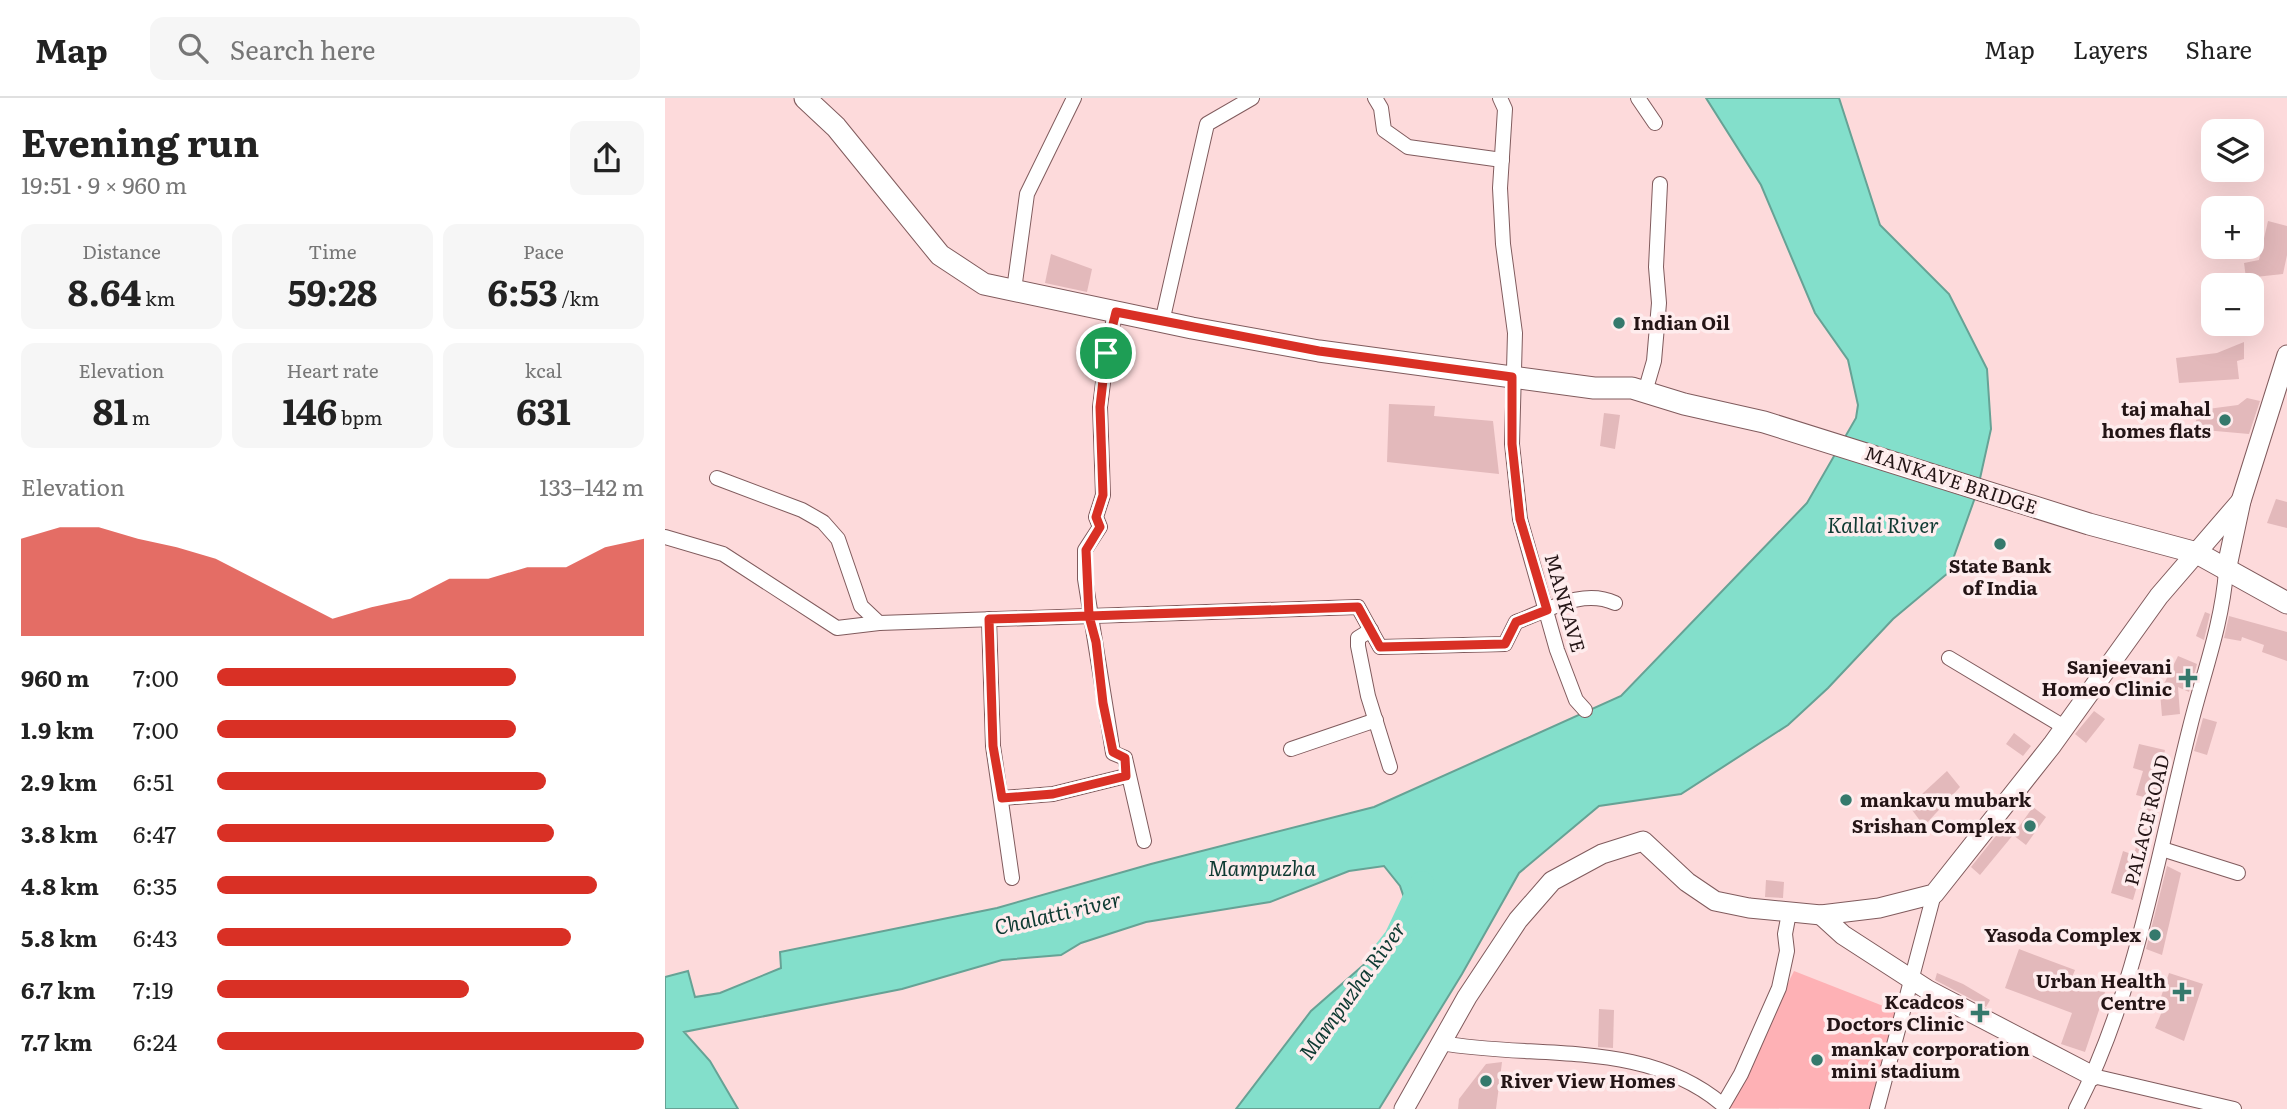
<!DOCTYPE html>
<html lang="en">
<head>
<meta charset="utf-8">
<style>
  body { margin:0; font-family:Literata,serif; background:#f6f6f6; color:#222; height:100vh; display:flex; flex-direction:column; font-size:26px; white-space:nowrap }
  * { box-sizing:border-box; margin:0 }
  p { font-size:23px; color:#767676 }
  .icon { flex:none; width:38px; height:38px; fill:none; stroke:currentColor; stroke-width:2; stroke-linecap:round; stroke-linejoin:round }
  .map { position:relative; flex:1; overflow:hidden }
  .drawer { display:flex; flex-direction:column; background:#fff; width:665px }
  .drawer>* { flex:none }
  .controls { position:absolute; left:1536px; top:21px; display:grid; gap:14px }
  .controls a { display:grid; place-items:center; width:63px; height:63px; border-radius:14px; background:#fff; box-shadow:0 7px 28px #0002; font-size:35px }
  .pin { position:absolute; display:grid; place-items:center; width:60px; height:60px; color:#fff; margin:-30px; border:4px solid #fff; border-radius:50%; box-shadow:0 2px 7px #0007 }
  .round { display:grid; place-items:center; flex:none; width:74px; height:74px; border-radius:14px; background:#f6f6f6 }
  .headline { display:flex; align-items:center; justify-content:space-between; height:119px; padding:0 21px }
  h1 { font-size:38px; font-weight:700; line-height:52px }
  .figures { display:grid; grid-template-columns:repeat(3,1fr); gap:10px; height:119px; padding:7px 21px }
  .figures div { display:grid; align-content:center; border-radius:14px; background:#f6f6f6; text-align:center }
  .figures b { font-size:35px; font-weight:700 }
  .figures small { font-size:19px; font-weight:400 }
  .figures p { font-size:19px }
  .chart { height:196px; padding:14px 21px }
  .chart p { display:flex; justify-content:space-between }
  .chart svg { width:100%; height:126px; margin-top:7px; fill:#d93025; opacity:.7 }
  ul { padding:0 21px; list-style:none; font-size:23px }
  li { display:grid; grid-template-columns:112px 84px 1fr; align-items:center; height:52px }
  li i { height:18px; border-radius:9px; background:#d93025 }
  header { display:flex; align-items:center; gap:42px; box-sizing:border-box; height:98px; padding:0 35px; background:#fff; border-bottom:2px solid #e0e0e0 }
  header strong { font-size:33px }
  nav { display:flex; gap:38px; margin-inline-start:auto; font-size:24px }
  .search { width:490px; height:63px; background:#f6f6f6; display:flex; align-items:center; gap:18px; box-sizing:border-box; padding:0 24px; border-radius:14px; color:#767676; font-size:26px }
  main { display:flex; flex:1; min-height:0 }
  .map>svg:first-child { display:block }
  .green { fill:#feb1b5 }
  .water { fill:#83dfcb; stroke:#66a295; stroke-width:2 }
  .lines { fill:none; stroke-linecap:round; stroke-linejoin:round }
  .river { stroke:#83dfcb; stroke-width:24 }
  .building { fill:#e3b9bb }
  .street-casing { stroke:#805b5d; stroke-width:16 }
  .secondary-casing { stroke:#805b5d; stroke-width:21 }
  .primary-casing { stroke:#805b5d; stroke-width:23 }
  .street { stroke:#fff; stroke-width:14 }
  .secondary { stroke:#fff; stroke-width:19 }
  .primary { stroke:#fff; stroke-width:21 }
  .route-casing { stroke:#fff; stroke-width:14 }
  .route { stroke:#d93025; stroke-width:9 }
  .poi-dot { fill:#35796c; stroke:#feeced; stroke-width:2.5 }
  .labels { text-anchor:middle; stroke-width:7; stroke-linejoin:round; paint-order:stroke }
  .poi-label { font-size:19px; font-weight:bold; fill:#241516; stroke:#feeced; text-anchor:end }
  .street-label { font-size:19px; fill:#241516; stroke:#feeced }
  .water-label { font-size:21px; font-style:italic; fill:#0e3a32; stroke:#feeced }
</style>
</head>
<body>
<header>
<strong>Map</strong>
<div class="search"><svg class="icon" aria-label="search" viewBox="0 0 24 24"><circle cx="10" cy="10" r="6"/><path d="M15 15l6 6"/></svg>Search here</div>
<nav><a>Map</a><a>Layers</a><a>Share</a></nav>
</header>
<main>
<section class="drawer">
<div class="headline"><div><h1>Evening run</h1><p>19:51 · 9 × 960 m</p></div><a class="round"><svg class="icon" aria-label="share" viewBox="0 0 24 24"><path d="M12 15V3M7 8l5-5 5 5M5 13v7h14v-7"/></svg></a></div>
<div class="figures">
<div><p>Distance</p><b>8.64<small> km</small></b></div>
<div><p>Time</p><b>59:28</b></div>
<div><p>Pace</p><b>6:53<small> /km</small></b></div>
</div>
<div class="figures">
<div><p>Elevation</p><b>81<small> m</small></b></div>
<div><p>Heart rate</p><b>146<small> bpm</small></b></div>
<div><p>kcal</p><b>631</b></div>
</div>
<div class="chart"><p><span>Elevation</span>133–142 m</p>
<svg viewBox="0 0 160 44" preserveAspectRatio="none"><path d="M0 44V10L10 6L20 6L30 10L40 13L50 17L60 24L70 31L80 38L90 34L100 31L110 24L120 24L130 20L140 20L150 13L160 10V44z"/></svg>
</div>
<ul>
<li><b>960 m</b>7:00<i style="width:70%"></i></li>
<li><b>1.9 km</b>7:00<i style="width:70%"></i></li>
<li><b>2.9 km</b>6:51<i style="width:77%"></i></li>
<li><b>3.8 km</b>6:47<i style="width:79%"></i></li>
<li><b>4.8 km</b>6:35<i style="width:89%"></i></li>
<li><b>5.8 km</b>6:43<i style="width:83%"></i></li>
<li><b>6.7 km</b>7:19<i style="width:59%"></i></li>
<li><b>7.7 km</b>6:24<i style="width:100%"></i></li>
</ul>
</section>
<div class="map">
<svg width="1622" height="1011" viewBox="0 0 1622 1011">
  <rect width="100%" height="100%" fill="#fddadb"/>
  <polygon class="green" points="1129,873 1231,913 1205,1011 1061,1010"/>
  <polygon class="water" points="1041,0 1174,0 1215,127 1284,196 1322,271 1326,331 1312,394 1283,475 1228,521 1163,590 1123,627 1016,696 934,708 854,775 797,876 714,1011 571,1011 646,913 735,835 746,820 735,788 719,768 684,773 605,804 481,824 416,845 396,857 337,862 237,891 19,934 45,963 73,1011 0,1011 0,879 23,873 30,899 55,895 116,870 115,854 332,810 486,766 709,709 956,598 1142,405 1191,320 1193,307 1183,262 1150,215 1096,87"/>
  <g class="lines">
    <polyline class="river" points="713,863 731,840 757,785"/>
  </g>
  <g class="building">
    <polygon points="1603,123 1622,128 1622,157 1618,176 1581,180 1579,165 1594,162"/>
    <polygon points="386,156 427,171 422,194 380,185"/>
    <polygon points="1579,244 1579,261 1572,263 1574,281 1514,285 1511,260 1552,255"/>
    <polygon points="1582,300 1595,303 1584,336 1528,331 1535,312 1573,307"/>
    <polygon points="724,306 770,308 769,318 828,323 834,376 722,364"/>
    <polygon points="939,315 955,317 950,351 935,348"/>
    <polygon points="1611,401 1622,404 1622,430 1602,425"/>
    <polygon points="1540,514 1545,516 1539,542 1531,538"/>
    <polygon points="1564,518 1622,534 1622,563 1597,554 1599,547 1577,539 1576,543 1559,540"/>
    <polygon points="1513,558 1532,566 1524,594 1513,589 1515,616 1497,618 1495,594"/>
    <polygon points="1429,613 1440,621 1421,645 1410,636"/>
    <polygon points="1538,620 1552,624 1542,657 1529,653"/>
    <polygon points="1349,635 1366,648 1358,658 1341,646"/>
    <polygon points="1474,646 1500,652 1493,682 1502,684 1468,802 1446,795 1458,753 1469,757 1483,700 1471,697 1478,673 1468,670"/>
    <polygon points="1282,673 1295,689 1259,728 1244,708"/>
    <polygon points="1368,709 1381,719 1361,747 1348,737"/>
    <polygon points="1338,729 1348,737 1315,777 1306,769"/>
    <polygon points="1502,768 1516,775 1497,857 1481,851"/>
    <polygon points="1101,782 1119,784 1118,800 1100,799"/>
    <polygon points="1354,851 1410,872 1405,884 1440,894 1420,954 1396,946 1407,915 1340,890"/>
    <polygon points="1272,875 1298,886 1325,902 1321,909 1270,882"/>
    <polygon points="1504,875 1538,886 1519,943 1490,930 1501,904 1495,902"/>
    <polygon points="934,911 949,912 948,950 933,949"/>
    <polygon points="837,964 831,1011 793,1011 794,1001 821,966"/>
  </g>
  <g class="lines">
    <g class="street-casing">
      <g id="street">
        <polyline points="710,0 716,10 719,32 743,49 837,62"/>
        <polyline points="835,0 840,11 835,90 838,146 850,235 847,346 855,421 892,552 911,602 920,612"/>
        <polyline points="973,0 990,25"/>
        <polyline points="349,192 362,96 409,0"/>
        <polyline points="451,214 443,244 435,309 438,397 431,419 435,429 420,452 420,481 448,655 460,660 479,743"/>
        <polyline points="497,224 542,26 587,0"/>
        <polyline points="980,294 989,263 994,205 991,169 995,86"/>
        <polyline points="52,380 137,412 158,424 173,441 196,508 214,525"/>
        <path d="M0,439L58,456L172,530L214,525L693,509L715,549L840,546L851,524C884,512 917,490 950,505"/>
        <polyline points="324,521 328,648 347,780"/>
        <polyline points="706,532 693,540 693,548 703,598 725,669"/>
        <polyline points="1284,560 1401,630"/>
        <polyline points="626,651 711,622"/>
        <polyline points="337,700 388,696 461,678"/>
        <polyline points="1497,751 1573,775"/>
        <path d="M776,945C871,962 979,940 1058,1007L1076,976L1114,890L1122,853L1120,836L1124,815"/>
        <polyline points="1428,978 1569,1011"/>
        <polyline points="1212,1011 1269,796"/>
        <path d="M1411,1011C1471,895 1493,755 1525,629C1538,576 1557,527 1561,473"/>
      </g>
    </g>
    <g class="secondary-casing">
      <g id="secondary">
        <polyline points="1561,473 1576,403 1622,257"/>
        <polyline points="1156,817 1178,837 1263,892 1428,978"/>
        <polyline points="739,1011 802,899 853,822 887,783 937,756 978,743 1022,784 1050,803 1084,810 1156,817 1214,810 1269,796 1387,647 1494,498 1576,403"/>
      </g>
    </g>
    <g class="primary-casing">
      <polyline id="primary" points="140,0 171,29 275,157 319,186 527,230 654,253 929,290 967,290 1019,306 1099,324 1424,426 1532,455 1622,505"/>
    </g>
    <use href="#street" class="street"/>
    <use href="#secondary" class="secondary"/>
    <use href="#primary" class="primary"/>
  </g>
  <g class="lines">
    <g class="route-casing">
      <polyline id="route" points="441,255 435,309 438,397 431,419 435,429 421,452 424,518 324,521 328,648 337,700 388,696 461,678 460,660 448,654 438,605 431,544 424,518 693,509 715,549 840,546 851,524 882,512 855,421 847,346 847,279 654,253 451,214 441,255"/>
    </g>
    <use href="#route" class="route"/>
  </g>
  <g class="poi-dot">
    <circle cx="954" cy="225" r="7"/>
    <circle cx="1560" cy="322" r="7"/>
    <circle cx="1335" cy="446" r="7"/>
    <path d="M1519.5 569.5h7v7h7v7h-7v7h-7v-7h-7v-7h7z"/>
    <circle cx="1181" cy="702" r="7"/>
    <circle cx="1365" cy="728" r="7"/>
    <circle cx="1490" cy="837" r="7"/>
    <path d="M1513.5 883.5h7v7h7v7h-7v7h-7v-7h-7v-7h7z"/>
    <path d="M1311.5 904.5h7v7h7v7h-7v7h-7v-7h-7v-7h7z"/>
    <circle cx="1152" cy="962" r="7"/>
    <circle cx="821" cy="983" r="7"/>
  </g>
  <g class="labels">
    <g class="poi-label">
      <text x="968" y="232" text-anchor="start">Indian Oil</text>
      <text x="1546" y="318">taj mahal<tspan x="1546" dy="22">homes flats</tspan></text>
      <text x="1335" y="475" text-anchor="middle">State Bank<tspan x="1335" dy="22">of India</tspan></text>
      <text x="1507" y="576">Sanjeevani<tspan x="1507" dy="22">Homeo Clinic</tspan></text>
      <text x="1195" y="709" text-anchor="start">mankavu mubark</text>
      <text x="1351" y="735">Srishan Complex</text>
      <text x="1476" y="844">Yasoda Complex</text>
      <text x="1501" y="890">Urban Health<tspan x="1501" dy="22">Centre</tspan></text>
      <text x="1299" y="911">Kcadcos<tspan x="1299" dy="22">Doctors Clinic</tspan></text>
      <text x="1166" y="958" text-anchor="start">mankav corporation<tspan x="1166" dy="22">mini stadium</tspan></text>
      <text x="835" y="990" text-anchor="start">River View Homes</text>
    </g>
    <g class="street-label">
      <text transform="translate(1286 382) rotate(18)" y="7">MANKAVE BRIDGE</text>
      <text transform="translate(900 505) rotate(74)" y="7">MANKAVE</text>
      <text transform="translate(1482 722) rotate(-76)" y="7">PALACE ROAD</text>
    </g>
    <g class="water-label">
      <text x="1218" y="435">Kallai River</text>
      <text x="597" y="778">Mampuzha</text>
      <text transform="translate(393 816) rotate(-13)" y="7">Chalatti river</text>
      <text transform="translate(688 893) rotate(-54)" y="7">Mampuzha River</text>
    </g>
  </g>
</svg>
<div class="controls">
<a><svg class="icon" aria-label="layers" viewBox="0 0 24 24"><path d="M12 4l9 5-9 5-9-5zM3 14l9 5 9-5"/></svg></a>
<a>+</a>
<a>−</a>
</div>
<div class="pin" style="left:441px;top:255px;background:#1e9e55"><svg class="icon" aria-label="arrive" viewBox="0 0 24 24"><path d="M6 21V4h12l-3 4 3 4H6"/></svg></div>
</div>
</main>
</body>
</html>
